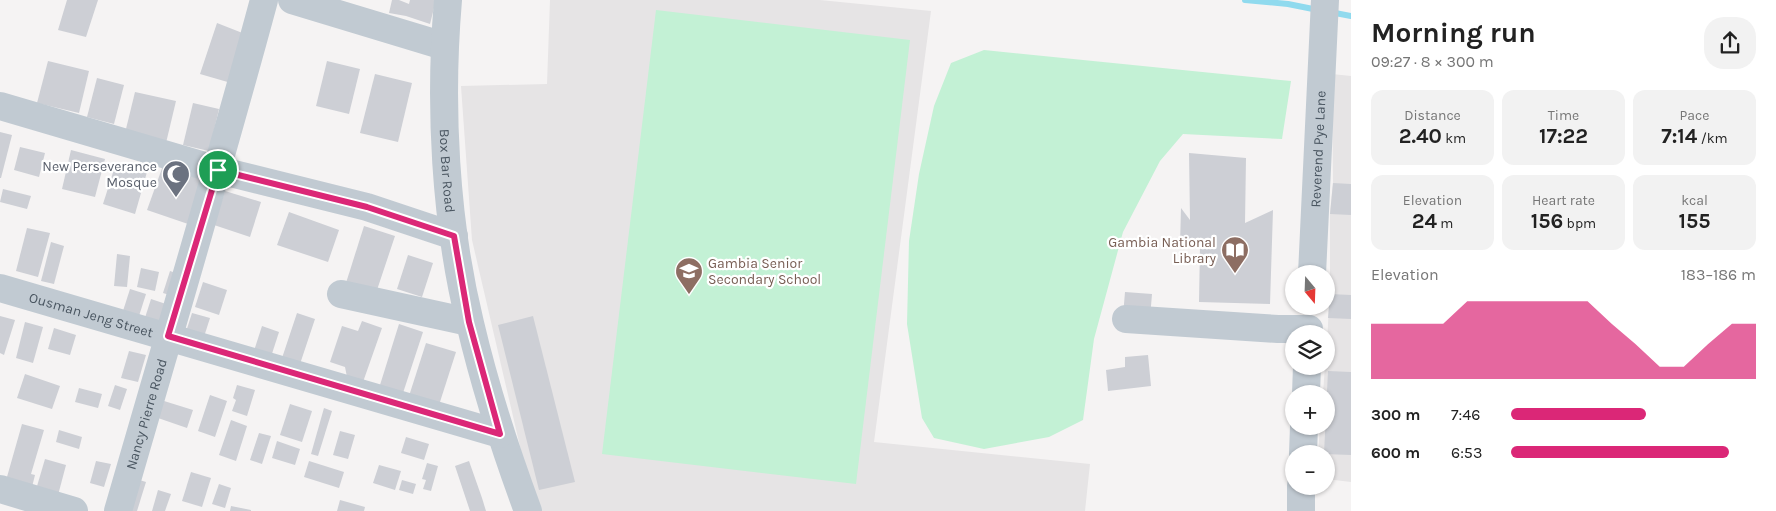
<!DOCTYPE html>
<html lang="en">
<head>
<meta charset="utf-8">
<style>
  body { margin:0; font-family:Karla,sans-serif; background:#f2f2f2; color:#222; height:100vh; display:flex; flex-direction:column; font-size:19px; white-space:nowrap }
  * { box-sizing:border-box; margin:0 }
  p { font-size:16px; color:#767676 }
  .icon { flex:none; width:28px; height:28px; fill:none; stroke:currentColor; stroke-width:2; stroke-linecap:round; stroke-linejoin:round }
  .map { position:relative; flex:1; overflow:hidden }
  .sheet { display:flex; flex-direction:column; background:#fff; width:425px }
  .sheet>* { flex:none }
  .needle { width:32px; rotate:161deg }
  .controls { position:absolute; left:1285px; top:265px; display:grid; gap:10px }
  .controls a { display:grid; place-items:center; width:50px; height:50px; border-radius:50%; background:#fff; box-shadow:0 1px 4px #0004; font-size:25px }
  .pin { position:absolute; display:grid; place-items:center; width:42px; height:42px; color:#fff; margin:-21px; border:2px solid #fff; border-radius:50%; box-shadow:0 1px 5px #0007 }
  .round { display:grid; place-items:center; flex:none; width:52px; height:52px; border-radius:20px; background:#f2f2f2 }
  .overview { display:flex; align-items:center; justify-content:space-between; height:85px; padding:0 20px }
  h1 { font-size:28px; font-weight:700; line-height:38px }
  .metrics { display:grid; grid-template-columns:repeat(3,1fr); gap:8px; height:85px; padding:5px 20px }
  .metrics div { display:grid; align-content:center; border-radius:12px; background:#f2f2f2; text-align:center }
  .metrics b { font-size:21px; font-weight:700 }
  .metrics small { font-size:14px; font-weight:400 }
  .metrics p { font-size:14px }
  .chart { height:140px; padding:10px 20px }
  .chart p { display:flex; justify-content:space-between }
  .chart svg { width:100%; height:90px; margin-top:5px; fill:#db2777; opacity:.7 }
  ul { padding:0 20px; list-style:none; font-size:16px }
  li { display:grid; grid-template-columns:80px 60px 1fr; align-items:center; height:38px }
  li i { height:12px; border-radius:6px; background:#db2777 }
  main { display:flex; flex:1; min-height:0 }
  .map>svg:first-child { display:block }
  .education { fill:#e6e4e5 }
  .green { fill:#c3f1d5 }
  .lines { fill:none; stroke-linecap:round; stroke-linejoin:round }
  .stream { stroke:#90daee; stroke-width:6 }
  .building { fill:#cdcfd5 }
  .minor { stroke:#c1cad2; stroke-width:28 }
  .route-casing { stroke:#fff; stroke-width:10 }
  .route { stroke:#db2777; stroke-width:6 }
  .labels { text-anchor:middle; stroke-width:4.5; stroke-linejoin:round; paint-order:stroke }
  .street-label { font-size:14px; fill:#4a5661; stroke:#fff }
  .worship-label { font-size:14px; fill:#5b616d; stroke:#fff; text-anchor:end }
  .education-label { font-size:14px; fill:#785e54; stroke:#fff; text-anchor:end }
</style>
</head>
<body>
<main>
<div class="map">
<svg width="1351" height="511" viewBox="0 0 1351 511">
  <rect width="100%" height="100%" fill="#f5f3f3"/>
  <g class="education">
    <polygon points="550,0 820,0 931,11 874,442 1090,464 1085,511 537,511 532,498 472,240 461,86 547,84"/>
    <polygon points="1332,74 1351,76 1351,482 1326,479 1326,454 1318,454 1320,426 1326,426 1326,394 1323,394 1325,366 1326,366 1330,283 1330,214 1333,183"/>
  </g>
  <g class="green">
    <polygon points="656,10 910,40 856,484 602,454"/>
    <polygon points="984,50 1291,81 1282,139 1183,134 1160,161 1123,232 1094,339 1083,420 1049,437 984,449 934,438 922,418 907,324 909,241 919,174 934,106 951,63"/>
  </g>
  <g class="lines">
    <g class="stream">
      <polyline points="1245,0 1288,4 1318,10"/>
      <polyline points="1330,12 1351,16"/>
    </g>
  </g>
  <g class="building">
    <polygon points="67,0 98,0 86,37 58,30"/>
    <polygon points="392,0 399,0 409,4 410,0 436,0 430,24 406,16 389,13"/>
    <polygon points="217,23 245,34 231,83 200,74"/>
    <polygon points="48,61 89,71 79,113 37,103"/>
    <polygon points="327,61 360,69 349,114 316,106"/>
    <polygon points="375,74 412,83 398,142 360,133"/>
    <polygon points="97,78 124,85 114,124 87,117"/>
    <polygon points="135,92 176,101 166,143 125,133"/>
    <polygon points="193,103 219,109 209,151 183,145"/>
    <polygon points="0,132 12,135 1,178 0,178"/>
    <polygon points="20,147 45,153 39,177 14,170"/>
    <polygon points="71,150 105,159 95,197 62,189"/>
    <polygon points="1189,153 1246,158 1245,223 1273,210 1270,304 1199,302 1200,246 1180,245 1181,208 1190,220"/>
    <polygon points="165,160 198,172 204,187 191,225 147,210"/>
    <polygon points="116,163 147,172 135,214 103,204"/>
    <polygon points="1333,183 1351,184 1351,215 1330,214"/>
    <polygon points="3,189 31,196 27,209 0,202"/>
    <polygon points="225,191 261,202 250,237 214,225"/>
    <polygon points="289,212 339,230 328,262 277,245"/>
    <polygon points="364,226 395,236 376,293 346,283"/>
    <polygon points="27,228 50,233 38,277 16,271"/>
    <polygon points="51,242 64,246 54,284 41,281"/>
    <polygon points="117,254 130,256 127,287 114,286"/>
    <polygon points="408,255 433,263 422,297 397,289"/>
    <polygon points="141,268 159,272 155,291 137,287"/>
    <polygon points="170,271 179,274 173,296 163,293"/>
    <polygon points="203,282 227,290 219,315 195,307"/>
    <polygon points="130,289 146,294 139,316 123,311"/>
    <polygon points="1125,292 1152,294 1150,318 1123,316"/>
    <polygon points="1330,294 1351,295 1351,319 1328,318"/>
    <polygon points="151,299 169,305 161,330 143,324"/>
    <polygon points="192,313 210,318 202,343 184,338"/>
    <polygon points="297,313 315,319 300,364 282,358"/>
    <polygon points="0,316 15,320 4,355 0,353"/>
    <polygon points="533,316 575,482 539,490 498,325"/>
    <polygon points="362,321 382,328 363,382 347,377 345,367 330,362 342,326 358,331"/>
    <polygon points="25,322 43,327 33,363 16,358"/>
    <polygon points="399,324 423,332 403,393 380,385"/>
    <polygon points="262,326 279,332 269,363 252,357"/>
    <polygon points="54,328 76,335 70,355 48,349"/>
    <polygon points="426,343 456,352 439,405 409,396"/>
    <polygon points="129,351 146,355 138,382 121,378"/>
    <polygon points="1148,355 1151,386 1108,391 1106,370 1125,367 1125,357"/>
    <polygon points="1328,371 1351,372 1351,455 1324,454"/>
    <polygon points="25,374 60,386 52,409 17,398"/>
    <polygon points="115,385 127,389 120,410 108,406"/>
    <polygon points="237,385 255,390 247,416 232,411 236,400 233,398"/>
    <polygon points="79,388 102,394 98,408 75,402"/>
    <polygon points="210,395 227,401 215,437 198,431"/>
    <polygon points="164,401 193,410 187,428 158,418"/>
    <polygon points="290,404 312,411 302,442 280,435"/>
    <polygon points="324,408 332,411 318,456 311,454"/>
    <polygon points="231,420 247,426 236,461 219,455"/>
    <polygon points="22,424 44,430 31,474 35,475 31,491 5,484"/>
    <polygon points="59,430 82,437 79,449 56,442"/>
    <polygon points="340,431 355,435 348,459 333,455"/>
    <polygon points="259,433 271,436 262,464 250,460"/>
    <polygon points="406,437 429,444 424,460 401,453"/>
    <polygon points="277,441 300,449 295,465 272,458"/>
    <polygon points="45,459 66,465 57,499 35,493"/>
    <polygon points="96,461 111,464 104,487 90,483"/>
    <polygon points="309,461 344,472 339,488 304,477"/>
    <polygon points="469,461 482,498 486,511 470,511 455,466"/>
    <polygon points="427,463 438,466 431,491 423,489 426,480 422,479"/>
    <polygon points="379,465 401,471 395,490 373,483"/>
    <polygon points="191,472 211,478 202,507 182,501"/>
    <polygon points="136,479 146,482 137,511 125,511"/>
    <polygon points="402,480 416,484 413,494 399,490"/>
    <polygon points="219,484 231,488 225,508 212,504"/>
    <polygon points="158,490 171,494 165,511 152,511"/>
    <polygon points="340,500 365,507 364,511 337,511"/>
    <polygon points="231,506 251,510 251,511 230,511"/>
  </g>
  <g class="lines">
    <g class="minor">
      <polyline points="292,0 444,46"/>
      <path id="s1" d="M448,0C439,105 445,221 470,323C485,387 505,449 528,511"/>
      <polyline points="0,106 218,170 367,207 454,236"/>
      <path id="s2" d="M1312,274L1325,0"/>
      <path id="s3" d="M0,288L500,434"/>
      <polyline points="341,294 469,322"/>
      <polyline points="1126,319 1278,329 1309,329"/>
      <polyline points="1306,394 1307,366"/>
      <polyline points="1303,454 1304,426"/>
      <polyline points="0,489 74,511"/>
      <path id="s4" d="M118,511C167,341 218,171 264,0"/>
      <polyline points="1301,511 1301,486"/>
    </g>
  </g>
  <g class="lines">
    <g class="route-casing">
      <polygon id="route" points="218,170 367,207 454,236 469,322 500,434 168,336"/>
    </g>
    <use href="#route" class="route"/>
  </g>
  <defs>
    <g id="mosque-pin" transform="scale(1.4375)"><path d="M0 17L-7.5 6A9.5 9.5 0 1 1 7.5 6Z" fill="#6b7280" stroke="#fff"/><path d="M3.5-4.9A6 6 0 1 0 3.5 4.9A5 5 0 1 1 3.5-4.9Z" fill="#fff"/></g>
    <g id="library-pin" transform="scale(1.4375)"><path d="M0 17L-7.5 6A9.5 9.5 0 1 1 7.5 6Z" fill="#8d6e63" stroke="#fff"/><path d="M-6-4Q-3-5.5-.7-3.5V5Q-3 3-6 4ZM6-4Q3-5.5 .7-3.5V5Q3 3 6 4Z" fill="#fff"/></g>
    <g id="school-pin" transform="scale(1.4375)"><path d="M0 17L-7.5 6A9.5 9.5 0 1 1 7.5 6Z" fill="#8d6e63" stroke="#fff"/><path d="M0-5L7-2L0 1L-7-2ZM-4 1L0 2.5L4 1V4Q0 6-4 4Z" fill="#fff"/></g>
  </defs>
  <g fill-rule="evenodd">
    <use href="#mosque-pin" x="176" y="174"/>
    <use href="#library-pin" x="1235" y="250"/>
    <use href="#school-pin" x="689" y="271"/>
  </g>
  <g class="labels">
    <g class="street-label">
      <text dy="5" stroke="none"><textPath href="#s2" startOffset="125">Reverend Pye Lane</textPath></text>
      <text dy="5" stroke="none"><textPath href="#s1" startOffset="171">Box Bar Road</textPath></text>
      <text dy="5" stroke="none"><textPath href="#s3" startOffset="95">Ousman Jeng Street</textPath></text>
      <text dy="5" stroke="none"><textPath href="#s4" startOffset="101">Nancy Pierre Road</textPath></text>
    </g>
    <g class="worship-label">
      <text x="157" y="171">New Perseverance<tspan x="157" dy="16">Mosque</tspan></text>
    </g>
    <g class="education-label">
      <text x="1216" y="247">Gambia National<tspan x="1216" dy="16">Library</tspan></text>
      <text x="708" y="268" text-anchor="start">Gambia Senior<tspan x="708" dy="16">Secondary School</tspan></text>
    </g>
  </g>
</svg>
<div class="controls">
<a><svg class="needle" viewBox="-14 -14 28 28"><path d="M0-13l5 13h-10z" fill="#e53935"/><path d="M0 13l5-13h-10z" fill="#767676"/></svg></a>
<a><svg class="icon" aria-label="layers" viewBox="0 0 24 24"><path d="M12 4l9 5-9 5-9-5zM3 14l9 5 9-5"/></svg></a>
<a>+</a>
<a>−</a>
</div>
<div class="pin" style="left:218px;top:170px;background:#1e9e55"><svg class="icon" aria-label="arrive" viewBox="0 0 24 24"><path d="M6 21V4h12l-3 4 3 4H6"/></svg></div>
</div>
<section class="sheet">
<div class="overview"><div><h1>Morning run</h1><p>09:27 · 8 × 300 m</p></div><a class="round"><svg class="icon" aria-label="share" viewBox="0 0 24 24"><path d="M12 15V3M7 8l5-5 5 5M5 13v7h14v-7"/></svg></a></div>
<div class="metrics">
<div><p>Distance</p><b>2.40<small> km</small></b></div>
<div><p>Time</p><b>17:22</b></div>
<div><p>Pace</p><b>7:14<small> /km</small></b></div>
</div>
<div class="metrics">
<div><p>Elevation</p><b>24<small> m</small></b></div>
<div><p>Heart rate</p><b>156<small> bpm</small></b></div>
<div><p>kcal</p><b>155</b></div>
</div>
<div class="chart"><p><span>Elevation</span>183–186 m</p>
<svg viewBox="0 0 160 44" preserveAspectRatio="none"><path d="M0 44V17L10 17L20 17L30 17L40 6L50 6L60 6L70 6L80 6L90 6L100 17L110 27L120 38L130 38L140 27L150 17L160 17V44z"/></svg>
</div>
<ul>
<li><b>300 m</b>7:46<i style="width:55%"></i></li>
<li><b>600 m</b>6:53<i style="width:89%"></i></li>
</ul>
</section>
</main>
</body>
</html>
